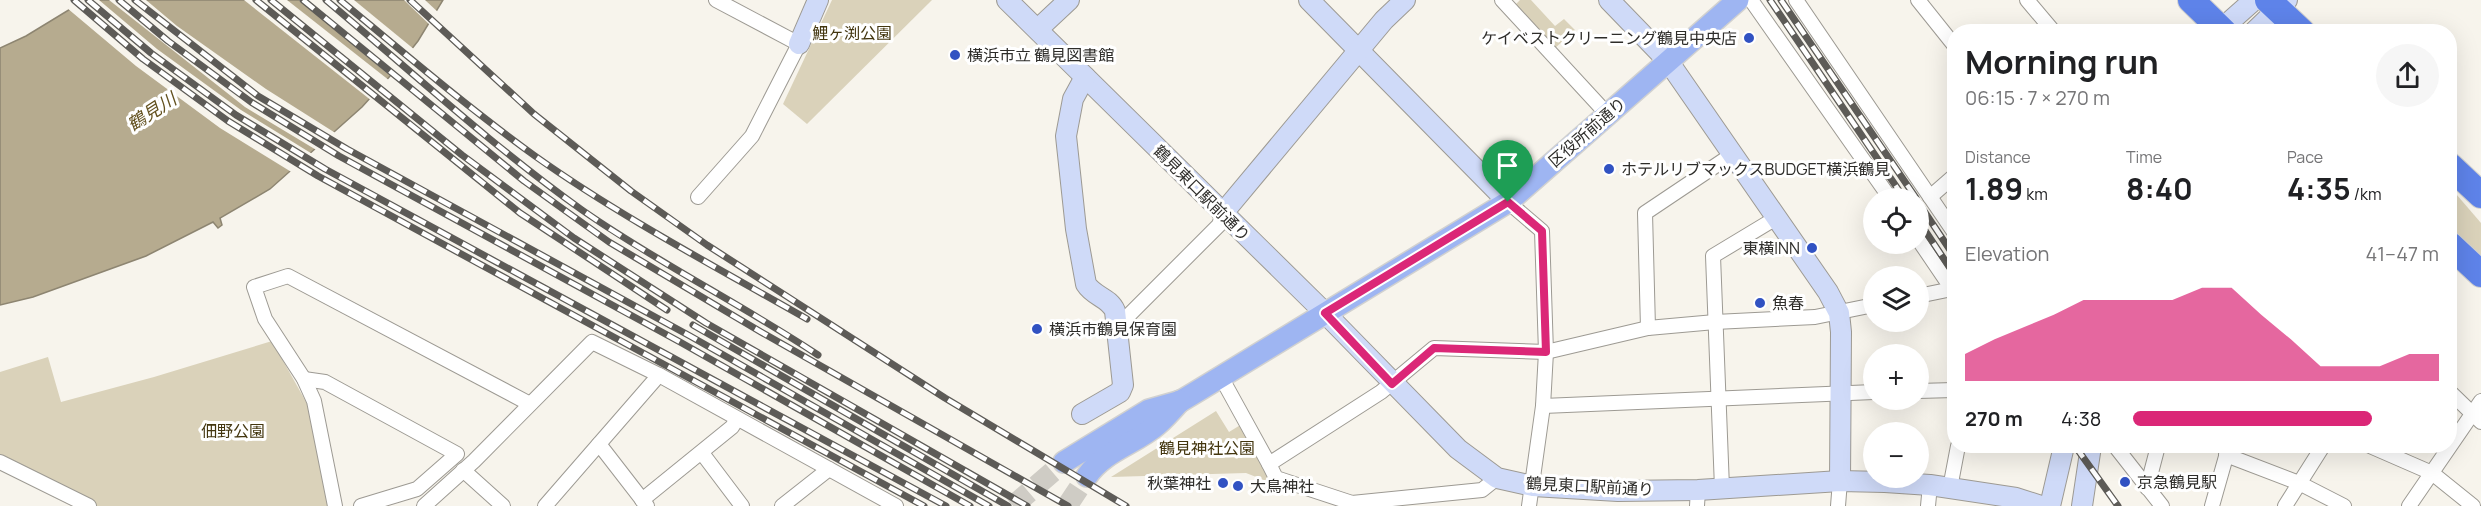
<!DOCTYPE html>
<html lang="en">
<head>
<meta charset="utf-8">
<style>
  body { margin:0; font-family:Manrope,"Noto Sans JP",sans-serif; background:#f6f6f6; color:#202124; height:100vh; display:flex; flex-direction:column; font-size:22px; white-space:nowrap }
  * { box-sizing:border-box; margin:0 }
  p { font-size:20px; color:#757577 }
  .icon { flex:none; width:33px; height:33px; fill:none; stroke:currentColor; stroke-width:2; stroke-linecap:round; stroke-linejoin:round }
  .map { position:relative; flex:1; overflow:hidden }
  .details { position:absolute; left:1947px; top:24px; width:510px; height:429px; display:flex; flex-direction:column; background:#fff; border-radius:24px; box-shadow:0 6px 24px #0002 }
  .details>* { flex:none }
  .fabs { position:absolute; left:1863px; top:188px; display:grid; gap:12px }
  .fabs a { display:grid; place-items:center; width:66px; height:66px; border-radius:50%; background:#fff; box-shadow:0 6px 24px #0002; font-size:30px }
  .pin { position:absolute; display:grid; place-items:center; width:51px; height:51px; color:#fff; margin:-62px -26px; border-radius:50% 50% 50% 0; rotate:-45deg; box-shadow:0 0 6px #0007 }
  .pin .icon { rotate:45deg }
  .round { display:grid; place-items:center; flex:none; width:63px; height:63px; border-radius:32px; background:#f6f6f6 }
  .summary { display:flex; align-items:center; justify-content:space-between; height:102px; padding:0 18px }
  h1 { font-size:33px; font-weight:700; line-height:45px }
  .metrics { display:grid; grid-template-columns:repeat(3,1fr); gap:9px; height:102px; padding:6px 18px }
  .metrics div { display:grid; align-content:center }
  .metrics b { font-size:30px; font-weight:700 }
  .metrics small { font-size:16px; font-weight:400 }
  .metrics p { font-size:16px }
  .chart { height:168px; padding:12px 18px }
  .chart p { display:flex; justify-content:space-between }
  .chart svg { width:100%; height:108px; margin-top:6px; fill:#db2777; opacity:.7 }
  ul { padding:0 18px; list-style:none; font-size:20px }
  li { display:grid; grid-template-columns:96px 72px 1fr; align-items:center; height:45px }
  li i { height:15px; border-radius:8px; background:#db2777 }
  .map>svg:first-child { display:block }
  .green { fill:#dad2ba }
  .water { fill:#b6ab8f; stroke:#8d8571; stroke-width:1.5 }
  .pier { fill:#f7f4ec }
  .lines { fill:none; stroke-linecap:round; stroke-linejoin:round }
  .primary-tunnel { stroke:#cfccc5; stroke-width:21; stroke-dasharray:21 10; stroke-linecap:butt }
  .street-casing { stroke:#9d9a93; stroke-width:16 }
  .secondary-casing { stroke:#9d9a93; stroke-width:22 }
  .primary-casing { stroke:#d1d1d0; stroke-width:24 }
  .highway-casing { stroke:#d1d1d0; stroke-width:28 }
  .street { stroke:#fff; stroke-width:14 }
  .secondary { stroke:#cfdaf8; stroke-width:20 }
  .primary { stroke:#9eb5f2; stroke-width:21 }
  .highway { stroke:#5e83e9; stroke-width:26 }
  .rail-casing { stroke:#5d5b57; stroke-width:7 }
  .rail { stroke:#fff; stroke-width:4.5; stroke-dasharray:14; stroke-linecap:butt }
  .route-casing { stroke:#fff; stroke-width:12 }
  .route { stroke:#db2777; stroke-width:8 }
  .poi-dot { fill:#3152c2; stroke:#fff; stroke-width:2 }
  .labels { text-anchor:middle; stroke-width:6; stroke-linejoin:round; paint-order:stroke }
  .park-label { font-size:16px; fill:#43360f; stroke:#fff }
  .poi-label { font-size:16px; fill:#2e2d2a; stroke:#fff; text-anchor:start }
  .street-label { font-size:16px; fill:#2e2d2a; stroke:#fff }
  .water-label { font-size:18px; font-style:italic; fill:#63511f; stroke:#fff }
</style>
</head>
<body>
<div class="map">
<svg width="2481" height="506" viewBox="0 0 2481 506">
  <rect width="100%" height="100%" fill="#f7f4ec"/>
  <g class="green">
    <polygon points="832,0 932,0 807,124 783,104"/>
    <polygon points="1520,0 1531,0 1555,26 1564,19 1575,30 1554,49 1514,6"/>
    <polygon points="2450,187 2481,223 2481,258 2450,228"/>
    <polygon points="272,341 310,409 328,506 93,506 0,458 0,372 48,357 61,402 154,377"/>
    <polygon points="1216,411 1229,432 1242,424 1274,484 1246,473 1111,477"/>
  </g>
  <polygon class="water" points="85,0 443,0 418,41 391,75 362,107 270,189 220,218 222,225 218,228 213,222 146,256 33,297 0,305 0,48 26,36"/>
  <g class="pier">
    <polygon points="79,0 99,0 157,49 241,110 314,155 293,173 220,128 136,66 67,8"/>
    <polygon points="109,0 146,0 177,26 266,89 337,134 318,151 245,107"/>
    <polygon points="244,0 287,0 390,81 372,101"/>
    <polygon points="299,0 354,0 415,50 393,78"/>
    <polygon points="404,0 425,0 439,13 431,26"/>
  </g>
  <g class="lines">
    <g class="primary-tunnel">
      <polyline points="1013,506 1064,462"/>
      <polyline points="1067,506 1087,476"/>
    </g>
    <g class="street-casing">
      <g id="street">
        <polyline points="1502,0 1608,115"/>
        <polyline points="1751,0 1890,198"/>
        <polyline points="1796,0 1954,232"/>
        <polyline points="1918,0 1954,45"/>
        <polyline points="2027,0 2054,32"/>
        <polyline points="698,197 752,136 799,44 716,0"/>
        <polyline points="1930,197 1954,176"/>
        <polyline points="1508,202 1542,231 1546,352 1543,406 1529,506"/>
        <polyline points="1918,239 1954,292"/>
        <polyline points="1918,296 1952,289"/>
        <polyline points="1116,320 1125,319 1219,225 1223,213"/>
        <polyline points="1648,328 1645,213 1733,154"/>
        <polyline points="1221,377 1269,464 1381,392 1434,348 1546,352 1648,328 1715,322 1815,317 1874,305"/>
        <polyline points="304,379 325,382 457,454 417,489 361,506"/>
        <polyline points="1918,391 1954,390"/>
        <polyline points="2450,392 2481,422"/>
        <polyline points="1543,406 1874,392"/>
        <polyline points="599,444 647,506"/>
        <polyline points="2115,446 2162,506"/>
        <polyline points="2370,446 2432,473 2473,506"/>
        <polyline points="702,453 742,506"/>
        <polyline points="2226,455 2299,483 2344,506"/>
        <polyline points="0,462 89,506"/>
        <polyline points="1269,464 1276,478 1352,503 1482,490 1497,478"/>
        <polyline points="463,470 503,506"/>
        <polyline points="1722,488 1713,256 1776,218"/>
        <polyline points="1950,488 1958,446"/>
        <polyline points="2147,488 2158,446"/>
        <polyline points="642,500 732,427 737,419"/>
        <polyline points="335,506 314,401 304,379 265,319 254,287 288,276 530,404"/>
        <polyline points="424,506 474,461 592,342 659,375 896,506"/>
        <polyline points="545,506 659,375"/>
        <polyline points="782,506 829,469"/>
        <polyline points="1697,506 1698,490"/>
        <polyline points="1838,506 1840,481"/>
        <polyline points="1928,506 1930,485"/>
        <polyline points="2212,506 2229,446"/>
        <polyline points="2285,506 2323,446"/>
        <polyline points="2409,506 2481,401"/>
      </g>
    </g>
    <g class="secondary-casing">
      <g id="secondary">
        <polyline points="1007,0 1325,313 1458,449 1497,478 1533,486 1618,491 1698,490 1840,481 1885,482 1930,485 2016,498 2041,506"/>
        <polyline points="1309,0 1508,202"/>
        <polyline points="1609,0 1668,61 1828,292 1839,313 1841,332 1840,481"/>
        <polyline points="1038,29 1069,0"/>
        <polyline points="2218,32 2254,0"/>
        <polyline points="2254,32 2287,0"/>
        <polyline points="799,44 818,0"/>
        <polyline points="1223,213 1384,20 1405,0"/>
        <path d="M1082,414L1120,392L1123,385L1115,311C1109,297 1094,297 1086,284L1076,229L1066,136L1073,99L1085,77"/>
        <polyline points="2050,506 2064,446"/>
        <polyline points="2082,506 2091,446"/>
      </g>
    </g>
    <g class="primary-casing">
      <g id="primary">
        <polyline points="1064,462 1149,410 1181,401 1196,392 1508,202 1738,0"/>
        <path d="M1087,476C1104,451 1135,444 1157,425C1165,418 1173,409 1180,401"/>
      </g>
    </g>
    <g class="highway-casing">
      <g id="highway">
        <polyline points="2191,0 2224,32"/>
        <polyline points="2268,0 2302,32"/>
        <polyline points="2450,166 2481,195"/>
        <polyline points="2450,245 2481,274"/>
      </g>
    </g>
    <use href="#street" class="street"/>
    <use href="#secondary" class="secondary"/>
    <use href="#primary" class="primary"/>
    <use href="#highway" class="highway"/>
    <g class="rail-casing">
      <g id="rail">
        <polyline points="74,0 143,59 228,121 318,176 924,506"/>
        <polyline points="88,0 151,53 236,115 325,169 946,506"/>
        <polyline points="119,0 168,41 251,102 339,156 680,342 970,506"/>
        <polyline points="135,0 258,96 347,149 690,336 989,506"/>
        <polyline points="256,0 520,213 667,310"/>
        <polyline points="271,0 462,155 574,238 706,323 1027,506"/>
        <polyline points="303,0 524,181 609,242 761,332 1068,506"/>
        <path d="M326,0C410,70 492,146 582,210C658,263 741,304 818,355"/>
        <path d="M340,0C404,53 467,107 535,156C621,217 716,267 807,319"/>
        <polyline points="410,0 534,114 631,191 707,245 945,398 1126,506"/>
        <polyline points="1770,0 1904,198"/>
        <polyline points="1781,0 1916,198"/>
        <polyline points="1918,202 1954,256"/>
        <polyline points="1918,220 1954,274"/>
        <polyline points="693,325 1008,506"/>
        <polyline points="2075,446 2118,506"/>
      </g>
    </g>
    <use href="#rail" class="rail"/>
  </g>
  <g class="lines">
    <g class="route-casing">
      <polygon id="route" points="1508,202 1542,231 1546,352 1434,348 1392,384 1325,313"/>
    </g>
    <use href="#route" class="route"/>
  </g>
  <g class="poi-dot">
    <circle cx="1749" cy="38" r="6"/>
    <circle cx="955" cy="55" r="6"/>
    <circle cx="1609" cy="169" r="6"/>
    <circle cx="1812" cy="248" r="6"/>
    <circle cx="1760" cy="303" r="6"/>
    <circle cx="1037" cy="329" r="6"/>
    <circle cx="2125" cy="482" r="6"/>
    <circle cx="1223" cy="483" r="6"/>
    <circle cx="1238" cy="486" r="6"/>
  </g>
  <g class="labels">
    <g class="park-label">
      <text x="852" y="39">鯉ヶ渕公園</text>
      <text x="233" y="437">佃野公園</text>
      <text x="1207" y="454">鶴見神社公園</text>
    </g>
    <g class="poi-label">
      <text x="1737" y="44" text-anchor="end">ケイベストクリーニング鶴見中央店</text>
      <text x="967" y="61">横浜市立 鶴見図書館</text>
      <text x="1621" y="175">ホテルリブマックスBUDGET横浜鶴見</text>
      <text x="1800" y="254" text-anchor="end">東横INN</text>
      <text x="1772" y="309">魚春</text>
      <text x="1049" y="335">横浜市鶴見保育園</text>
      <text x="2137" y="488">京急鶴見駅</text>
      <text x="1211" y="489" text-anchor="end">秋葉神社</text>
      <text x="1250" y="492">大鳥神社</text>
    </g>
    <g class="street-label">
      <text transform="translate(1587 132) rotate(-41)" y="6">区役所前通り</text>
      <text transform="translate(1202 193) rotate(45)" y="6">鶴見東口駅前通り</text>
      <text transform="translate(1590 486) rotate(3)" y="6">鶴見東口駅前通り</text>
    </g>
    <g class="water-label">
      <text transform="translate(152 112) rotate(-33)" y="6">鶴見川</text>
    </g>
  </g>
</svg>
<div class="fabs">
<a><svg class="icon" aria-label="locate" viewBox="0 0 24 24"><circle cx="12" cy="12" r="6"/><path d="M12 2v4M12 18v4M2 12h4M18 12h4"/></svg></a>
<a><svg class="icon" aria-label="layers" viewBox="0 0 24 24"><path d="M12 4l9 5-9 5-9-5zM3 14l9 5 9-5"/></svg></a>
<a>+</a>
<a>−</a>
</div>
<div class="pin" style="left:1508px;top:202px;background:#1e9e55"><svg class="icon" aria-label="arrive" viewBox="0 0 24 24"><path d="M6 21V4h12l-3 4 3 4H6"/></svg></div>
<section class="details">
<div class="summary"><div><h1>Morning run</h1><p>06:15 · 7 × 270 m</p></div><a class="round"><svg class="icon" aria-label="share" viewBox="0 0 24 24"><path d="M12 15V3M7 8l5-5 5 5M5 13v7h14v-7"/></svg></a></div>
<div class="metrics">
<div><p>Distance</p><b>1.89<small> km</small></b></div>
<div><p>Time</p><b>8:40</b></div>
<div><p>Pace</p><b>4:35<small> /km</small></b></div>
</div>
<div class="chart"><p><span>Elevation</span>41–47 m</p>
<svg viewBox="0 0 160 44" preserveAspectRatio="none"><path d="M0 44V33L10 27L20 22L30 17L40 11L50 11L60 11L70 11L80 6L90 6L100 17L110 27L120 38L130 38L140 38L150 33L160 33V44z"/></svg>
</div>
<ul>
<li><b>270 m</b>4:38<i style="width:78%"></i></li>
</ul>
</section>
</div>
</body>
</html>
